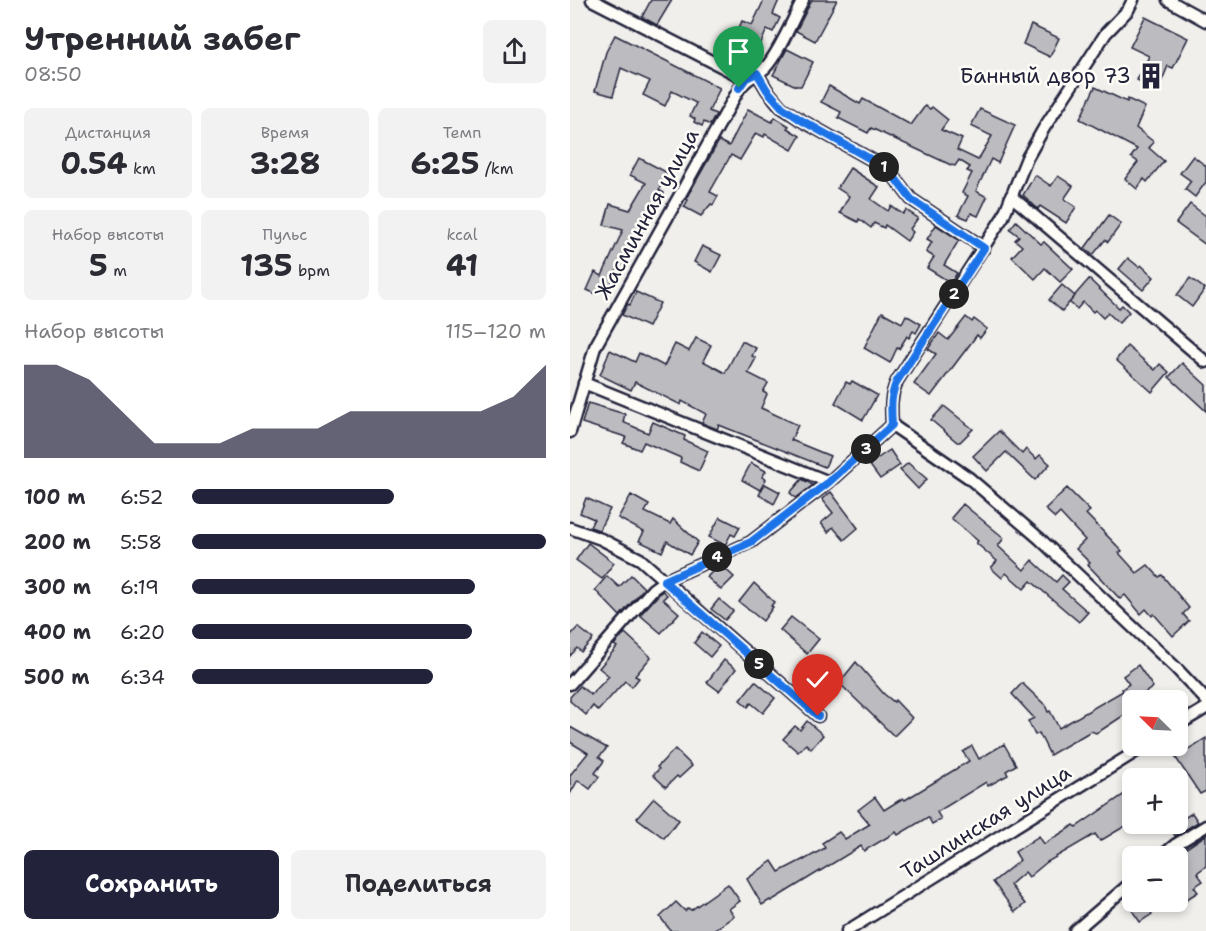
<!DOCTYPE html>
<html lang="ru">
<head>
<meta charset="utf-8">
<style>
  body { margin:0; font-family:"Shantell Sans",sans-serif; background:#f2f2f3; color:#2b2b33; height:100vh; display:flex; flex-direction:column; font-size:22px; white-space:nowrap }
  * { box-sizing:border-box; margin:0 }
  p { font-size:20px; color:#7c7c81 }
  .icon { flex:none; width:33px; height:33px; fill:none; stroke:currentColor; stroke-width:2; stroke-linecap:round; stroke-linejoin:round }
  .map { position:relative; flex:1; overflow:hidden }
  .drawer { display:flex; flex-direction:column; background:#fff; width:570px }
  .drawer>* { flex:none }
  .needle { width:39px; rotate:294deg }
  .controls { position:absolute; left:552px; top:690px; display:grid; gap:12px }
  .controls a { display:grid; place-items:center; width:66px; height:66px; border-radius:9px; background:#fff; box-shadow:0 3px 9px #0003; font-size:30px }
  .pin { position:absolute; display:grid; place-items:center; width:51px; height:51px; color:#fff; margin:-62px -26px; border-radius:50% 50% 50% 0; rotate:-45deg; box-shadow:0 0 6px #0007 }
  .pin .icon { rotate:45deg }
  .km { position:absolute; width:30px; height:30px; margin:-15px; border-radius:50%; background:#222; color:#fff; font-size:16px; line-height:30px; text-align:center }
  .round { display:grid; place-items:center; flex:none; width:63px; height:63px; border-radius:9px; background:#f2f2f3 }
  .overview { display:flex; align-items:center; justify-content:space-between; height:102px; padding:0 24px }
  h1 { font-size:33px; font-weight:700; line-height:45px }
  .figures { display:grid; grid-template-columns:repeat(3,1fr); gap:9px; height:102px; padding:6px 24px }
  .figures div { display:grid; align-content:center; border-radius:9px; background:#f2f2f3; text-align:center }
  .figures b { font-size:30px; font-weight:700 }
  .figures small { font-size:16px; font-weight:400 }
  .figures p { font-size:16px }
  .chart { height:168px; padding:12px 24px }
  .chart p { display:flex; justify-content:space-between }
  .chart svg { width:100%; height:108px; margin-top:6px; fill:#22223b; opacity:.7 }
  .cta { display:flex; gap:12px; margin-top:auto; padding:12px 24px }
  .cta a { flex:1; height:69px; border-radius:9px; background:#22223b; color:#fff; font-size:24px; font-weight:700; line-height:69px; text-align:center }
  .cta a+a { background:#f2f2f3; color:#2b2b33 }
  ul { padding:0 24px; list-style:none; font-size:20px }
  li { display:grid; grid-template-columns:96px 72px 1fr; align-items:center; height:45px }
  li i { height:15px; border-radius:8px; background:#22223b }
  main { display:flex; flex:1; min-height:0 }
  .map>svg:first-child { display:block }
  .building { fill:#bcbcc0; stroke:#22223b; stroke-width:1.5 }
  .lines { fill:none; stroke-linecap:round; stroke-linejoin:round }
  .street-casing { stroke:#22223b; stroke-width:15 }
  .street { stroke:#fdfcf7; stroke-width:10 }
  .route-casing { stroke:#fff; stroke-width:12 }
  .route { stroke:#1a73e8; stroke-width:8 }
  .labels { text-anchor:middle; stroke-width:5; stroke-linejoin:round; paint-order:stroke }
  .poi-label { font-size:21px; fill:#22223b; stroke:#fdfcf7; text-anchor:end }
  .street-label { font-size:21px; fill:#22223b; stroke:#fdfcf7 }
</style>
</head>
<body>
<main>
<section class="drawer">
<div class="overview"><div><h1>Утренний забег</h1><p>08:50</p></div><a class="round"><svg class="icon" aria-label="share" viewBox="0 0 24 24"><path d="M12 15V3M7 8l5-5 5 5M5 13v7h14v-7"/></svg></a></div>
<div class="figures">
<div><p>Дистанция</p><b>0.54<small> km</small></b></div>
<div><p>Время</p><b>3:28</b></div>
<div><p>Темп</p><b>6:25<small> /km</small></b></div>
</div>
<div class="figures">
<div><p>Набор высоты</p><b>5<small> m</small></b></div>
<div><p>Пульс</p><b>135<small> bpm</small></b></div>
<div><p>kcal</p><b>41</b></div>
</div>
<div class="chart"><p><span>Набор высоты</span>115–120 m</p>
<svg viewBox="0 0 160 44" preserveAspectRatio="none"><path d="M0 44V6L10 6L20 12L30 25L40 38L50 38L60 38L70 32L80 32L90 32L100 25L110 25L120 25L130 25L140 25L150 19L160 6V44z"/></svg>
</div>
<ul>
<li><b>100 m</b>6:52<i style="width:57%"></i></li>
<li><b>200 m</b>5:58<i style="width:100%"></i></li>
<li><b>300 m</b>6:19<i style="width:80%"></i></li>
<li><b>400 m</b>6:20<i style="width:79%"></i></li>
<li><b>500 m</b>6:34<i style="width:68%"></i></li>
</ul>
<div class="cta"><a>Сохранить</a><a>Поделиться</a></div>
</section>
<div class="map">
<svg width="636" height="931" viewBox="0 0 636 931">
  <rect width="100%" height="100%" fill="#f0efec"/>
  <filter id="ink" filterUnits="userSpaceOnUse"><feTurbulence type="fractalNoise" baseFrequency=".0167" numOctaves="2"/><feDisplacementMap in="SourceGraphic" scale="12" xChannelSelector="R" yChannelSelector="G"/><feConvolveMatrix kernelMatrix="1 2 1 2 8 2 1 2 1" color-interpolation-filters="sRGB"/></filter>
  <g filter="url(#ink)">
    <g class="building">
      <polygon points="81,0 102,0 87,25 72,17"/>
      <polygon points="194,0 209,0 203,14 210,18 203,32 197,29 186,55 162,44 172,21 182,25"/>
      <polygon points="242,0 267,0 245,41 226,31"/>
      <polygon points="575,17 618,38 603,68 598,66 588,90 567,80 579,56 560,47"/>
      <polygon points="461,25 489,38 480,57 453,44"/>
      <polygon points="45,35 150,88 139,111 146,114 140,125 134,122 132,126 124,122 125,119 120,116 126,103 102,91 95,106 73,95 80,81 51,68 43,96 25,91 36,52"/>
      <polygon points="217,49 243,62 231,86 226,86 203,75"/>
      <polygon points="259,86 290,104 293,99 341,125 355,106 360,109 362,107 378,120 371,130 392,139 387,150 408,160 422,136 401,126 410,109 445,125 428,163 421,159 406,191 417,197 408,216 401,213 398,219 388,215 398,196 392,193 402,173 397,171 400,167 389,160 385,166 381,165 301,128 298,133 268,118 271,112 251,102"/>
      <polygon points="525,87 557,102 558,99 575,107 566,128 584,142 579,148 594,161 577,182 574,179 567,189 555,179 568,162 561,157 567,149 510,119"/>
      <polygon points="178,109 202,122 205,117 219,126 217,128 230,136 222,150 195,134 194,137 186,133 170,160 161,155 140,192 148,196 143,205 141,204 131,216 114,207 118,200 116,199 149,141 159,146"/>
      <polygon points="623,156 636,166 636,182 625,197 615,189 621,181 610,173"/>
      <polygon points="69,158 98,173 89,190 94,193 73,231 71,231 68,236 54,265 50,263 37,294 28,290 26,294 17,290 25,272 32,276 53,230 34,225 40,204 60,210 76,183 60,175"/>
      <polygon points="280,168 309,187 301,199 318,211 321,206 333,214 336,210 348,218 340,229 343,232 337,241 315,225 314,228 304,223 301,228 289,219 288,222 270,213 279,196 267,188"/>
      <polygon points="465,175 481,186 488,176 503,186 494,199 506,207 496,223 470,206 468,209 453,195"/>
      <polygon points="620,204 636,216 636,245 606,223"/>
      <polygon points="539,215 551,224 538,242 535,240 523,255 515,248"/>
      <polygon points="446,221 471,244 474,242 503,269 490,282 475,268 465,279 442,257 452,246 445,240 449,236 440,229"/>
      <polygon points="366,225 389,240 374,265 387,273 381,283 357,268 364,257 356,252 362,242 357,239"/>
      <polygon points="132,246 151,255 142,272 124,262"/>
      <polygon points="558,258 569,267 571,265 584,277 573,290 549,269"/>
      <polygon points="620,278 635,289 622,307 607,295"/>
      <polygon points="519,279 549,308 552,305 559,312 549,323 538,313 533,318 525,310 523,312 513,302 507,309 499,302"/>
      <polygon points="492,285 505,296 492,311 479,300"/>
      <polygon points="66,292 90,303 78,327 52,315 58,304 60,305"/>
      <polygon points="312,312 332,323 336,315 351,324 346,333 343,331 339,338 337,336 329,349 327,348 320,363 294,348"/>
      <polygon points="396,317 402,322 404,319 417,329 410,338 407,335 361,396 344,384 366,354 358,349 369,333 378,340"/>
      <polygon points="126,338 141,345 133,361 155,373 172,341 186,348 182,356 186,358 178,373 198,383 193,392 197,394 191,408 228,425 221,440 260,456 255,467 149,425 147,429 132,423 136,414 112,401 111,405 65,382 61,390 30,375 40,350 65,362 69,353 94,366 105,344 119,351"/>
      <polygon points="557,346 585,370 590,364 599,372 582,392 546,360"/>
      <polygon points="612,363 636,385 636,411 599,377"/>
      <polygon points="282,381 307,395 293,420 265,403 276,382 280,384"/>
      <polygon points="18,403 55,414 53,422 78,433 83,422 115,436 114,440 138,451 129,471 110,462 111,458 74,442 70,450 53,443 56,437 12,423"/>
      <polygon points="374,406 403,429 390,442 387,442 361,420"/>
      <polygon points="429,431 452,454 456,449 466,459 470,455 480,464 465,480 436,452 417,471 403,456"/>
      <polygon points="320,450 330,465 310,479 299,464"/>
      <polygon points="181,463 196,471 192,477 196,479 190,490 172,480"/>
      <polygon points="338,463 357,479 348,489 330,470"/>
      <polygon points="232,479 243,485 226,498 220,493"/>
      <polygon points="195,484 210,492 204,504 189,495"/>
      <polygon points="497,488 520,511 516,514 552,551 549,553 567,573 578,565 589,577 592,575 619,608 613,614 619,621 603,636 584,614 582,616 576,609 571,614 555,595 550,599 518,565 520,563 506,549 515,540 490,513 485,518 475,509"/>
      <polygon points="261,492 288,528 274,540 263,527 258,532 251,523 263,513 252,499"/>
      <polygon points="61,495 79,505 75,512 100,524 103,519 128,542 120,555 97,541 92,552 69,541 74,532 48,518"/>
      <polygon points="16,498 40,509 29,530 20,527 24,519 10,513"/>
      <polygon points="393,504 434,538 428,546 454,570 462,560 486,582 492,575 499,582 492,589 518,612 509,622 461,581 454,589 436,573 432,578 421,568 427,561 406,543 408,541 381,518"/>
      <polygon points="150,517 170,527 165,536 161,534 155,545 139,537"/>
      <polygon points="18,543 44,563 32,579 6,560"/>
      <polygon points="150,564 164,577 151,590 137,577"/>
      <polygon points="61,575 74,588 50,616 25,590 37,576 49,587"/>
      <polygon points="184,583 204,602 201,606 203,607 193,621 169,602"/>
      <polygon points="92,591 97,595 93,599 109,613 91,633 70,615"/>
      <polygon points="149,599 163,611 155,620 141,609"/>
      <polygon points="221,617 249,639 237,654 210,630"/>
      <polygon points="8,627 23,639 11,652 7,648 0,656 0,636"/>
      <polygon points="132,632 149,646 140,657 124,643"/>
      <polygon points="55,633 81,657 65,676 69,678 62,687 55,681 28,711 23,706 16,715 0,701 0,697 10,686 21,695 39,676 29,668 47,647 44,645"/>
      <polygon points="154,660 166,669 149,691 137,682"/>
      <polygon points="286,662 314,694 324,702 325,700 342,718 324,736 269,683"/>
      <polygon points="568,665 583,687 565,700 556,700 562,710 533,729 526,733 521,731 516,734 480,755 469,733 465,735 458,721 464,718 442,694 452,683 475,705 478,712 480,711 489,728 553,691 552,689 559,684 553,676"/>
      <polygon points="185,681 205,698 193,713 181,703 178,707 170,700"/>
      <polygon points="237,721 253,735 241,749 236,744 228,752 213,739 225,726 230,730"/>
      <polygon points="0,727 37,748 29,757 34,761 25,773 29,777 20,789 8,780 0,794 0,775 18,753 0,742"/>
      <polygon points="636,738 636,791 630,794 602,752 614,745 617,750"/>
      <polygon points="434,744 446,765 436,771 438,775 418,786 416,782 367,812 371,819 362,824 358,817 328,835 326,832 294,851 291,846 201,901 200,900 192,905 177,879 202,861 209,872 234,859 234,860 255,848 252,843 269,832 275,839 300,824 288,810 305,797 314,810 333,798 335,800 399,761 393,752 402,746 409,759"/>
      <polygon points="105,749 122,766 109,778 107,776 96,787 83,775 89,769 87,767"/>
      <polygon points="562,789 562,822 530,841 525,834 477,862 459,877 455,872 440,885 455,904 445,912 423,882 450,860 445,852 469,836 474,844 504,825 506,827"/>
      <polygon points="84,798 109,820 94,838 67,818"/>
      <polygon points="622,813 628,822 605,836 600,827"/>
      <polygon points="636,835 636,866 627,873 633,881 624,887 628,892 614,901 608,891 608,854"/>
      <polygon points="158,884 170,901 159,909 164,916 143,931 101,931 90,917 106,902 115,911 118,908 121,910"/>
      <polygon points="565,902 592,902 580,910 582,914 570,922 559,906"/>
    </g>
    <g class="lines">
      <g class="street-casing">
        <g id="street">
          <polyline points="22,0 176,79"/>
          <polyline points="598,0 636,21"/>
          <polyline points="187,73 197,90 211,107 231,120 318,169 341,199 414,248"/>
          <polyline points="441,196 636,362"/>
          <polyline points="14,383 259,482"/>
          <polyline points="322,425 399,478 470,539 606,668 636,700"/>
          <path d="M0,432L25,347L169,89C178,76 185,77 195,68C209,53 223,19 233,0"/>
          <polyline points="0,528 31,539 70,559 248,716"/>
          <path d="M0,684L83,589L94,581L181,542L259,482L322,425C321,408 320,396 327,381L433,217L457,158L474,128L536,33L558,10L563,0"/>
          <polyline points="608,725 636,708"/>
          <polyline points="592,856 605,845 636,826"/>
          <polyline points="277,931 575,746"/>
          <polyline points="505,931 562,882"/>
        </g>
      </g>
      <use href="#street" class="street"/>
    </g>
  </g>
  <g class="lines" filter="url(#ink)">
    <g class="route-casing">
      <path id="route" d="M169,88L176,78L187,73L197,90L212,107L231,120L318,169L341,199L414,248L327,381C320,396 321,408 322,425L259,482L181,542L94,581L248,716"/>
    </g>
    <use href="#route" class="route"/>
  </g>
  <defs>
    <g id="building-bare" transform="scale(2.07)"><path d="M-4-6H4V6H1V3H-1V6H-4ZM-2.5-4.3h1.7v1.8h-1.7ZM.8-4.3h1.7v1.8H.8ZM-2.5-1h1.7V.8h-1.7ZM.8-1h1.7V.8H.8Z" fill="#22223b" stroke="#fdfcf7" stroke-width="2.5" paint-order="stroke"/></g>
  </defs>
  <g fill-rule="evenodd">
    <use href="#building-bare" x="581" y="76"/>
  </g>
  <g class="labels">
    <g class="poi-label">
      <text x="561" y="83">Банный двор 73</text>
    </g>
    <g class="street-label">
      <text transform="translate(77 214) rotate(-61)" y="7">Жасминная улица</text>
      <text transform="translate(416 822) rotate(-32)" y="7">Ташлинская улица</text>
    </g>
  </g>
</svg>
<div class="controls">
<a><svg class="needle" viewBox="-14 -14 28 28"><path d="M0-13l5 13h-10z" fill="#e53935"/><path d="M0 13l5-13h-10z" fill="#7c7c81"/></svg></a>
<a>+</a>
<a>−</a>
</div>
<div class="pin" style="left:169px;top:88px;background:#1e9e55"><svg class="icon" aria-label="arrive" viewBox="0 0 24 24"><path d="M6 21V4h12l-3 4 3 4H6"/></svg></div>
<div class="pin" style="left:248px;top:716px;background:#d93025"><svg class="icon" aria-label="check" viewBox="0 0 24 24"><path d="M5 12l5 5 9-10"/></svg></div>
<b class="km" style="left:314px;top:167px">1</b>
<b class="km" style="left:384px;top:294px">2</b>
<b class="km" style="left:296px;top:449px">3</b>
<b class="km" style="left:147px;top:557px">4</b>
<b class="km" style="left:189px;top:664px">5</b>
</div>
</main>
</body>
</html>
